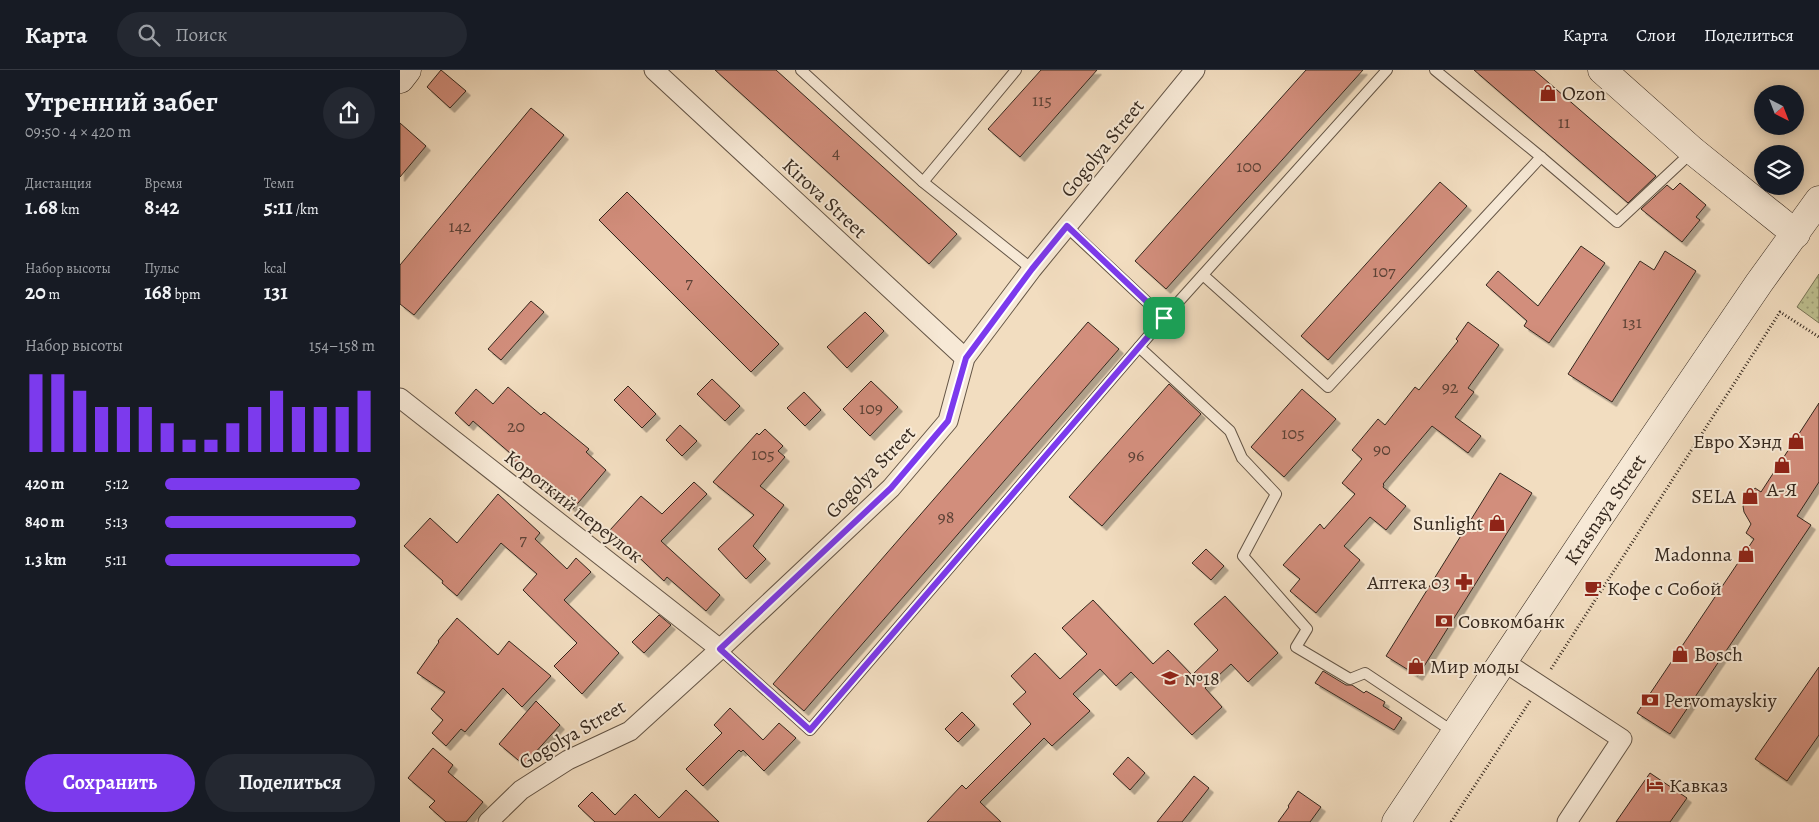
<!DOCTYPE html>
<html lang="ru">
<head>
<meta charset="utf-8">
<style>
  body { margin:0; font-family:Alegreya,serif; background:#242831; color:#f1f3f6; height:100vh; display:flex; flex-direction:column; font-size:19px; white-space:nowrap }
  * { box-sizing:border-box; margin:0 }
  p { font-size:16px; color:#9ea1a6 }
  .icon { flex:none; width:28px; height:28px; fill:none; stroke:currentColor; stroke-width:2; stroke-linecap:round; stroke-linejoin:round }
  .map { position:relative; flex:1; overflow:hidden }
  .side { display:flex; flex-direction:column; background:#171b24; width:400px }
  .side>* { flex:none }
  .needle { width:32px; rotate:138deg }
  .controls { position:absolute; left:1354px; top:15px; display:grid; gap:10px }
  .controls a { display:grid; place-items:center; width:50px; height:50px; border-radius:50%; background:#171b24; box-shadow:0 2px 12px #0003; font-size:25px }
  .pin { position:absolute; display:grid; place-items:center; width:42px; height:42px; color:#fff; margin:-21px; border-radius:10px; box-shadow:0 2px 8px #0006 }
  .round { display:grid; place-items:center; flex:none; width:52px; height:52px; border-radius:26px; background:#242831 }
  .overview { display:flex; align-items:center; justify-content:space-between; height:85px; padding:0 25px }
  h1 { font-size:28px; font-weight:700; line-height:38px }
  .metrics { display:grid; grid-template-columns:repeat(3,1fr); gap:8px; height:85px; padding:5px 25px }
  .metrics div { display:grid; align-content:center }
  .metrics b { font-size:21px; font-weight:700 }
  .metrics small { font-size:14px; font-weight:400 }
  .metrics p { font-size:14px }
  .chart { height:140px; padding:10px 25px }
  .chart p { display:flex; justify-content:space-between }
  .chart svg { width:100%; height:90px; margin-top:5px; stroke:#7c3aed; stroke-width:6 }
  .cta { display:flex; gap:10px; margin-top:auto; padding:10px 25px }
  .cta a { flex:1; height:58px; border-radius:30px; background:#7c3aed; color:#fff; font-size:20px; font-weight:700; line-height:58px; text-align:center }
  .cta a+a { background:#242831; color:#f1f3f6 }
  ul { padding:0 25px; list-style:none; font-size:16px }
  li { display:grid; grid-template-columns:80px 60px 1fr; align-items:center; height:38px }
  li i { height:12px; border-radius:6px; background:#7c3aed }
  header { display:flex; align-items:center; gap:30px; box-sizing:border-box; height:70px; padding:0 25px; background:#171b24; border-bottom:1px solid #363941 }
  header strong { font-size:24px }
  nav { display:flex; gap:28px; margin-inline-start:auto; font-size:18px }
  .search { width:350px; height:45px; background:#242831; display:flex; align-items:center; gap:12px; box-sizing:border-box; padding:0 18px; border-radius:28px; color:#9ea1a6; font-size:19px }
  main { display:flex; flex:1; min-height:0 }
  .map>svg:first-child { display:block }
  .grass { fill:url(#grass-dots); stroke:#7a7457 }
  .building { fill:#d28e7c; stroke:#35281e; filter:url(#shadow) }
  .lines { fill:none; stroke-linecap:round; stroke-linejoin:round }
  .lane-casing { stroke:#645546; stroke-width:12 }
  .street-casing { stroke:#645546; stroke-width:21 }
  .secondary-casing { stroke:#35281e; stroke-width:29 }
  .path { stroke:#35281e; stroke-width:3; stroke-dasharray:1 2.5; stroke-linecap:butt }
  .lane { stroke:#f7e9d6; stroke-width:10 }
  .street { stroke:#f7e9d6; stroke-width:19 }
  .secondary { stroke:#f7e9d6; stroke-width:28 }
  .route-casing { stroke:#fff; stroke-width:10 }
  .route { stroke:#7c3aed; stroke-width:6 }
  .labels { text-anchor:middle; stroke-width:4; stroke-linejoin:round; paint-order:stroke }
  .number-label { font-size:18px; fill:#5c4236 }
  .poi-label { font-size:20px; fill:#35281e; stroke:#f7e9d6; text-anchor:start }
  .street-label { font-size:20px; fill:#35281e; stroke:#f7e9d6 }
</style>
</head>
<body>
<header>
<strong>Карта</strong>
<div class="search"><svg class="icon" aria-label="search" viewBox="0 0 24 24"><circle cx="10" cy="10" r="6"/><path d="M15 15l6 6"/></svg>Поиск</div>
<nav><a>Карта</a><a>Слои</a><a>Поделиться</a></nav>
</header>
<main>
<section class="side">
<div class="overview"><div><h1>Утренний забег</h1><p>09:50 · 4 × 420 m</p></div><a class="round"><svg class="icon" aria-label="share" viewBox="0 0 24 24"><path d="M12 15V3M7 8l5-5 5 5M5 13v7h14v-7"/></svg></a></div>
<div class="metrics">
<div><p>Дистанция</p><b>1.68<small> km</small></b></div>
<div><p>Время</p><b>8:42</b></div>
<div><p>Темп</p><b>5:11<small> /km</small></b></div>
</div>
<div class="metrics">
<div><p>Набор высоты</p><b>20<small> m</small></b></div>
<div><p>Пульс</p><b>168<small> bpm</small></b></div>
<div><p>kcal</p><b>131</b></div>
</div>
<div class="chart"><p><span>Набор высоты</span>154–158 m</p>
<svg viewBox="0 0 160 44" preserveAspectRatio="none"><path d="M5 44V6M15 44V6M25 44V14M35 44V22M45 44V22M55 44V22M65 44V30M75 44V38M85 44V38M95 44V30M105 44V22M115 44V14M125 44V22M135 44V22M145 44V22M155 44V14"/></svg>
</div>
<ul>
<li><b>420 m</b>5:12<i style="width:93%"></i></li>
<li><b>840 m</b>5:13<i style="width:91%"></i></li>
<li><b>1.3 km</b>5:11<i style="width:93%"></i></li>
</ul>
<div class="cta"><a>Сохранить</a><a>Поделиться</a></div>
</section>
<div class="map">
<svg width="1419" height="752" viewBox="0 0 1419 752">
  <defs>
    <pattern id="grass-dots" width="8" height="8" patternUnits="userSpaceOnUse" patternTransform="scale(1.25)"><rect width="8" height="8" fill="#bec090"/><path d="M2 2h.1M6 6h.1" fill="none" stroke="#9b9c75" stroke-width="1.8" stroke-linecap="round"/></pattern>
    <filter id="shadow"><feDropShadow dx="4.5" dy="4.5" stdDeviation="0" flood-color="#0004"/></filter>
  </defs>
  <rect width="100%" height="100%" fill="#f2ddc0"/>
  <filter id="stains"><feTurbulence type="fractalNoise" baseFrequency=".004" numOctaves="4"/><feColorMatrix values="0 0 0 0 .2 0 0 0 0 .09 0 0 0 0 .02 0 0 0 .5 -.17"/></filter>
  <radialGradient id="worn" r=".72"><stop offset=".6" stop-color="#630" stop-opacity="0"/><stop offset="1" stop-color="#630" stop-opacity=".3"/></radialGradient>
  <polygon class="grass" points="1419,204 1419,253 1397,237"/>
  <g class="building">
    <polygon points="41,0 66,21 50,38 27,17"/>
    <polygon points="315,0 376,0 557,164 529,194"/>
    <polygon points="641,0 697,0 620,87 588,59"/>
    <polygon points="906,0 963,0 766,219 735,191"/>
    <polygon points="1074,0 1134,0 1256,106 1228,133"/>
    <polygon points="131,38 164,65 14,245 0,234 0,195"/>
    <polygon points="0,53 26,76 0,107"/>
    <polygon points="1040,112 1067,136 928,290 901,266"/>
    <polygon points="1280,113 1306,135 1296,147 1300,150 1282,172 1241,139 1267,115 1273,120"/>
    <polygon points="227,122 379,274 351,302 199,150"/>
    <polygon points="1181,176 1205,193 1149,273 1124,256 1127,251 1086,215 1098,201 1138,236"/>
    <polygon points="1265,181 1296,201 1212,332 1168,304 1240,191 1254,200"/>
    <polygon points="131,231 144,242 101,290 88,279"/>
    <polygon points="465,242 484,261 447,298 427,277"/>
    <polygon points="688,252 719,279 404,641 373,614"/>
    <polygon points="1068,252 1099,275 1068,318 1074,322 1055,347 1081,366 1068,383 1032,356 983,414 984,415 983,417 1006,436 986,460 970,447 944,476 960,490 916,543 890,521 900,509 883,495 920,454 924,459 955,424 942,413 962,389 952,380 978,349 985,355 1015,317 1019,320 1058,271 1056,269"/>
    <polygon points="312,309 340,336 325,351 297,324"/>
    <polygon points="471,311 498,337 470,366 443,339"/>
    <polygon points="769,314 801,344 702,456 669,427"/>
    <polygon points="228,316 256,344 242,358 214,330"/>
    <polygon points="108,317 141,345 144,342 189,379 186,382 206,400 173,439 108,386 110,383 73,351 69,356 55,343 76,319 93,334"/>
    <polygon points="902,319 936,349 884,407 851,377"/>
    <polygon points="404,322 421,340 405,356 387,338"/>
    <polygon points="1419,333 1419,412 1397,446 1411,455 1270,664 1237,643 1354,469 1346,463 1351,454 1344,442 1343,436 1355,418 1361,422"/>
    <polygon points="280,355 297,371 282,386 266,370"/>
    <polygon points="365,359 383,376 378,381 385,387 360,416 384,435 353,476 366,489 346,509 318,479 354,445 313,412 357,363 359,365"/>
    <polygon points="1100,403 1132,423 1018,606 986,586"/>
    <polygon points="294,412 307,424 261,471 320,525 306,541 267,507 264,511 210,460 241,426 262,444"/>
    <polygon points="98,424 140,463 135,469 167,499 176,488 191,502 164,530 219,583 182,624 154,596 177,573 123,520 137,504 101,473 57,526 42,513 43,511 4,476 30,448 57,473"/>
    <polygon points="806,479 824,496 811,510 792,493"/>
    <polygon points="825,526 878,583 848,612 831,594 805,618 822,637 792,665 731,602 716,616 700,599 673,624 690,641 652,676 644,668 580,732 601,752 527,752 562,715 566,719 631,654 613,634 626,622 611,606 635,583 660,609 687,584 662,558 693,530 753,594 768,580 792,605 818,580 794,554"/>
    <polygon points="259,545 271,555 244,583 232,572"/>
    <polygon points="57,548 98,585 109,571 151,606 122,637 103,618 65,662 61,659 46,676 32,663 43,650 31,639 45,622 17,603 39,572 38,571"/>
    <polygon points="1419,597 1419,665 1387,711 1355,689"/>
    <polygon points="923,601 946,615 952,615 964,623 966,621 985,632 983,636 1002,648 994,660 915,613"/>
    <polygon points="136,631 160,655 124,695 99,674"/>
    <polygon points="330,638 363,670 379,653 396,668 364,701 343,680 341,682 339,680 303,716 286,699 322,663 314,655"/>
    <polygon points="562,642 575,655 558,672 545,659"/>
    <polygon points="33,678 53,695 48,702 83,732 66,752 46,752 29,737 35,731 8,708"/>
    <polygon points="728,687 745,703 730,720 713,704"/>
    <polygon points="1250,703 1287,728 1270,752 1216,752"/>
    <polygon points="794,706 809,718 782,752 757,752"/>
    <polygon points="286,720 319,752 195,752 178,736 192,722 215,745 235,724 259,748"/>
    <polygon points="898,721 921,737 910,752 878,752 889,737 888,736"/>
  </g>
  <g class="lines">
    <g class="lane-casing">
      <g id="lane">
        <polyline points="401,0 523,112 632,199"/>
        <polyline points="1035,0 1141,87 1217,152 1293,81"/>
        <polyline points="523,112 616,0"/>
        <polyline points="667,157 764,248"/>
        <polyline points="803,205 928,317 1141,87"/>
        <polyline points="739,277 830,361 842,388 876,424 843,486 907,559 896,577 950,609 965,603 1055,663"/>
        <polyline points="320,579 410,660 764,248 987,0"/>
      </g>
    </g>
    <g class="street-casing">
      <g id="street">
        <polyline points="254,0 565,288"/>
        <polyline points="0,328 320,579"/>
        <polyline points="1103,591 1222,669 1167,752"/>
        <polyline points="88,752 121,720 168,690 230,661 320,579 491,418 548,351 565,288 632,199 795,0"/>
      </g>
    </g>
    <g class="secondary-casing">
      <g id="secondary">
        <polyline points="1202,0 1293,81 1396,164"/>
        <polyline points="0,9 7,0"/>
        <path id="s1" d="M996,752L1196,452L1359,213L1419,130"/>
      </g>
    </g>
    <g class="path">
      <polyline points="1151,599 1380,242 1419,267"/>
      <polyline points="1051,752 1130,631"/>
    </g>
    <use href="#lane" class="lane"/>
    <use href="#street" class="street"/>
    <use href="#secondary" class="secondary"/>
  </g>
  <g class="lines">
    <g class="route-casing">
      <polygon id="route" points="667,156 764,248 410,660 320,579 491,418 548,351 566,288 632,199"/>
    </g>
    <use href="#route" class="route"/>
  </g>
  <defs>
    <g id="shop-bare" transform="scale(1.35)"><path d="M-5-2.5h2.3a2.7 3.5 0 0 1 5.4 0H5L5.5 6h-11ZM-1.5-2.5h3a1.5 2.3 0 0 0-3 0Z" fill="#8f2418" stroke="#f7e9d6" stroke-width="2.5" paint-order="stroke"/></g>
    <g id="pharmacy-bare" transform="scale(1.35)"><path d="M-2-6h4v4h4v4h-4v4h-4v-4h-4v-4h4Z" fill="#8f2418" stroke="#f7e9d6" stroke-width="2.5" paint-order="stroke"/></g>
    <g id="cafe-bare" transform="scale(1.35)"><path d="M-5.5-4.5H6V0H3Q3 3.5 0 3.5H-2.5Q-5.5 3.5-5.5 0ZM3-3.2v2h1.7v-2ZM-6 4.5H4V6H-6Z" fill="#8f2418" stroke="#f7e9d6" stroke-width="2.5" paint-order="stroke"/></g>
    <g id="bank-bare" transform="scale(1.35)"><path d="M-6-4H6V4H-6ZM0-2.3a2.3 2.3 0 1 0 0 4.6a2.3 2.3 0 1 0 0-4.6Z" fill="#8f2418" stroke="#f7e9d6" stroke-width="2.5" paint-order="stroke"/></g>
    <g id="school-bare" transform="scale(1.35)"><path d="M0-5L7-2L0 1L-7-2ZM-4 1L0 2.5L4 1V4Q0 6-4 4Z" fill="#8f2418" stroke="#f7e9d6" stroke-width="2.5" paint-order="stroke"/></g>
    <g id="hotel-bare" transform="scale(1.35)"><path d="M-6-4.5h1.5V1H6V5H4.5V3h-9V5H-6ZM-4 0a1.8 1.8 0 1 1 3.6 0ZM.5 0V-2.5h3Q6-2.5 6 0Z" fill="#8f2418" stroke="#f7e9d6" stroke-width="2.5" paint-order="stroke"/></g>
  </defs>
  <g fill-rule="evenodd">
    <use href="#shop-bare" x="1148" y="23"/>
    <use href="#shop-bare" x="1396" y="371"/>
    <use href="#shop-bare" x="1382" y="395"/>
    <use href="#shop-bare" x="1350" y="426"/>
    <use href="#shop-bare" x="1097" y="453"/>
    <use href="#shop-bare" x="1346" y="484"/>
    <use href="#pharmacy-bare" x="1064" y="512"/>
    <use href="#cafe-bare" x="1193" y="518"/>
    <use href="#bank-bare" x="1044" y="551"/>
    <use href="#shop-bare" x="1280" y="584"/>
    <use href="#shop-bare" x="1016" y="596"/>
    <use href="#school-bare" x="770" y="608"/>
    <use href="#bank-bare" x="1250" y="630"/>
    <use href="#hotel-bare" x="1255" y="715"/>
  </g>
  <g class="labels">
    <g class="number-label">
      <text x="642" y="36">115</text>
      <text x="1164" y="58">11</text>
      <text x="436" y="88">4</text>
      <text x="849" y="102">100</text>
      <text x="60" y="162">142</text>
      <text x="984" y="207">107</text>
      <text x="289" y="218">7</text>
      <text x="1232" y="258">131</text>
      <text x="1050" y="323">92</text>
      <text x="471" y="344">109</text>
      <text x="116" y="362">20</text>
      <text x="893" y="369">105</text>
      <text x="982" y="385">90</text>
      <text x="363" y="390">105</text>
      <text x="736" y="391">96</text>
      <text x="546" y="453">98</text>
      <text x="123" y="475">7</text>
    </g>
    <g class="poi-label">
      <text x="1162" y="30">Ozon</text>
      <text x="1382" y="378" text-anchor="end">Евро Хэнд</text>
      <text x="1382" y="426" text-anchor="middle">А-Я</text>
      <text x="1336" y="433" text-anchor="end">SELA</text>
      <text x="1083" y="460" text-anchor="end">Sunlight</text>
      <text x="1332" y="491" text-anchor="end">Madonna</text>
      <text x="1050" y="519" text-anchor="end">Аптека 03</text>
      <text x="1207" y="525">Кофе с Собой</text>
      <text x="1058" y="558">Совкомбанк</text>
      <text x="1294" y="591">Bosch</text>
      <text x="1030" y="603">Мир моды</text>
      <text x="784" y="615">№18</text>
      <text x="1264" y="637">Pervomayskiy</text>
      <text x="1269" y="722">Кавказ</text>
    </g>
    <g class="street-label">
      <text transform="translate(702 78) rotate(-51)" y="7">Gogolya Street</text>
      <text transform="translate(425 128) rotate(43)" y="7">Kirova Street</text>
      <text transform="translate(470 402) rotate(-46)" y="7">Gogolya Street</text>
      <text transform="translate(174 436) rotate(38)" y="7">Короткий переулок</text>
      <text dy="7" stroke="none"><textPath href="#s1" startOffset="376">Krasnaya Street</textPath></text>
      <text transform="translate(172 664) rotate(-30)" y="7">Gogolya Street</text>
    </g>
  </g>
  <rect width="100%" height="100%" filter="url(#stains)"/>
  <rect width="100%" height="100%" fill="url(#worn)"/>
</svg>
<div class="controls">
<a><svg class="needle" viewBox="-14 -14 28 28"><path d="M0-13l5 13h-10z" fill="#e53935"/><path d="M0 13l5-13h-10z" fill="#9ea1a6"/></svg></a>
<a><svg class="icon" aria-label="layers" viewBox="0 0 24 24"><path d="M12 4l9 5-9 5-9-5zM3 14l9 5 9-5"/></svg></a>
</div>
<div class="pin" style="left:764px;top:248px;background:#1e9e55"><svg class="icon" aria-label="arrive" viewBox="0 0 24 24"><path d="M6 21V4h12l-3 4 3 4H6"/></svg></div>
</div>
</main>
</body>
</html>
